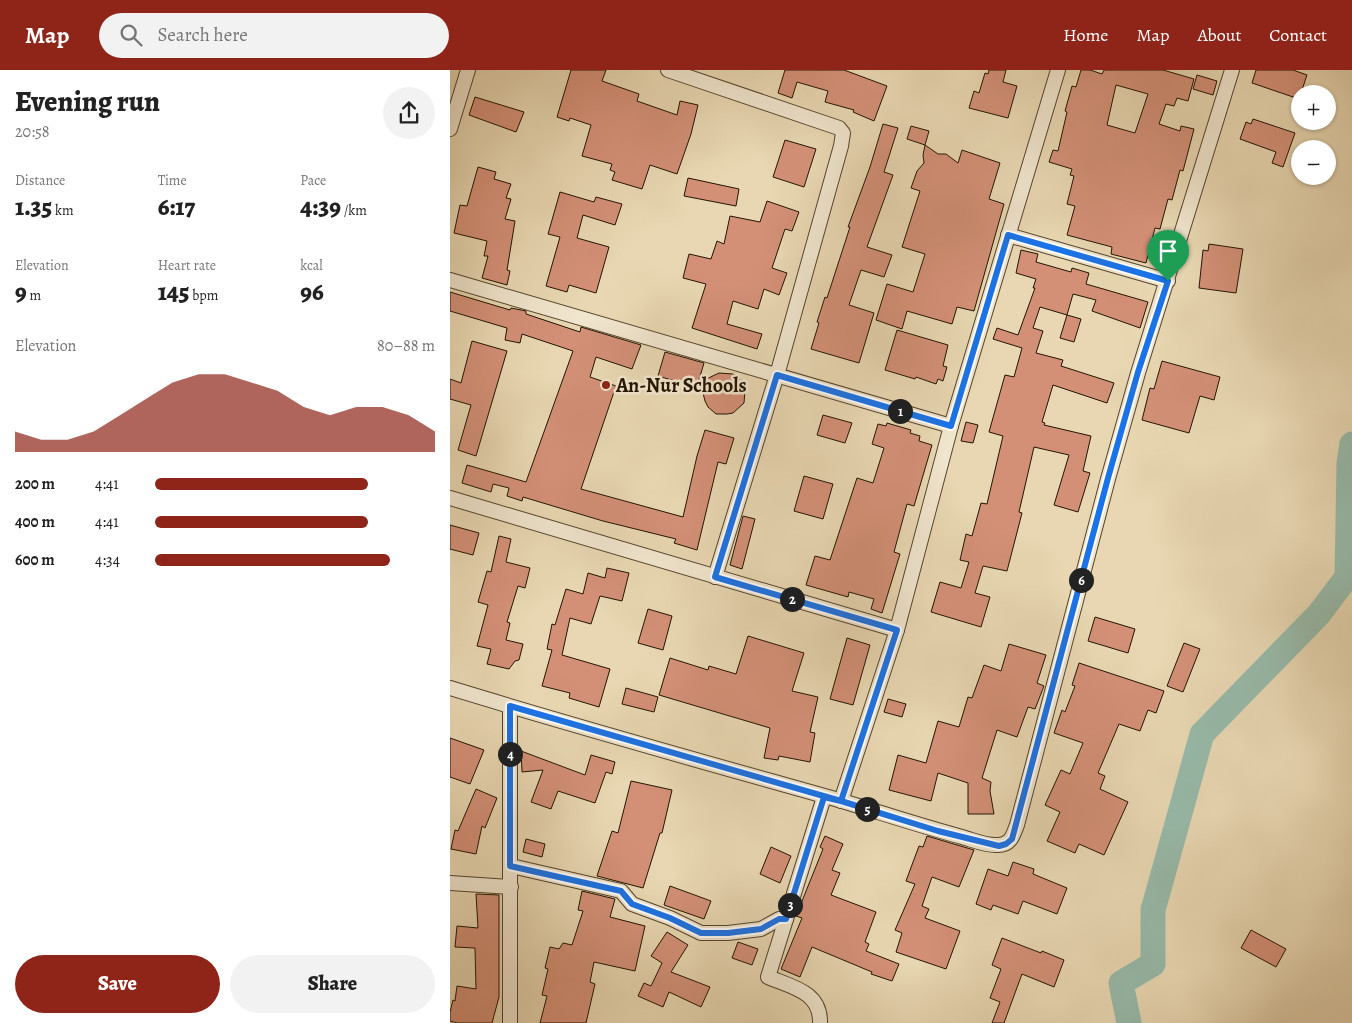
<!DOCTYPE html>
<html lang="en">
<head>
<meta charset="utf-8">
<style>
  body { margin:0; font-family:Alegreya,serif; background:#f2f2f2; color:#222; height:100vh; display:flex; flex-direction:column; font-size:19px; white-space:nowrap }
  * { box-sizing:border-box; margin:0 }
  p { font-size:16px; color:#767676 }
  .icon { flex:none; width:28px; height:28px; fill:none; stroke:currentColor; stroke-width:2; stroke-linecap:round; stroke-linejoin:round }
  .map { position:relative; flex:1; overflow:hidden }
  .details { display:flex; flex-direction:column; background:#fff; width:450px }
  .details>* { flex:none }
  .buttons { position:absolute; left:841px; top:15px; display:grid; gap:10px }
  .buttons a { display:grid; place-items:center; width:45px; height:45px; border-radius:50%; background:#fff; box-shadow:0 1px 4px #0004; font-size:25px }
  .pin { position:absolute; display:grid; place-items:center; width:42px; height:42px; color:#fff; margin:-51px -21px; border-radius:50% 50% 50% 0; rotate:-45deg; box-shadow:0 0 5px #0007 }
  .pin .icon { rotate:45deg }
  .km { position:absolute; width:25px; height:25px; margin:-12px; border-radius:50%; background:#222; color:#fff; font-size:14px; line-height:25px; text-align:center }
  .round { display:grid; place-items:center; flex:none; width:52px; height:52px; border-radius:26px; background:#f2f2f2 }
  .summary { display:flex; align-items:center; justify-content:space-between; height:85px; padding:0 15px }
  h1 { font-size:28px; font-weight:800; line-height:38px }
  .stats { display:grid; grid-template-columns:repeat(3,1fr); gap:8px; height:85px; padding:5px 15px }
  .stats div { display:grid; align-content:center }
  .stats b { font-size:25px; font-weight:800 }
  .stats small { font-size:14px; font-weight:400 }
  .stats p { font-size:14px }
  .chart { height:140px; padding:10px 15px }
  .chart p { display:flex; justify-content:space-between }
  .chart svg { width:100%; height:90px; margin-top:5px; fill:#8f2418; opacity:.7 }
  .button { display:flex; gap:10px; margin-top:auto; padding:10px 15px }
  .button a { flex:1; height:58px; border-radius:30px; background:#8f2418; color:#fff; font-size:20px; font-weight:800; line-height:58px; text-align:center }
  .button a+a { background:#f2f2f2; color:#222 }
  ul { padding:0 15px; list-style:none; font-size:16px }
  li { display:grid; grid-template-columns:80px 60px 1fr; align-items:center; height:38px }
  li i { height:12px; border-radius:6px; background:#8f2418 }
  header { display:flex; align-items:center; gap:30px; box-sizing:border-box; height:70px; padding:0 25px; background:#8f2418; color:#fff }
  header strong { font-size:24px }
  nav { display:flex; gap:28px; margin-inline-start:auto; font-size:18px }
  .search { width:350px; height:45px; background:#f2f2f2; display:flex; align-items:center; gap:12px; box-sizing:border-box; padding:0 18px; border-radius:28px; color:#767676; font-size:19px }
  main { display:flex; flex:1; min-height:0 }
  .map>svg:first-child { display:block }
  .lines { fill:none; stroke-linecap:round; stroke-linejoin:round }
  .river { stroke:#97baaa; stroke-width:25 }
  .building { fill:#d39077; stroke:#231400; fill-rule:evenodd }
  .minor-casing { stroke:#54452c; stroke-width:16 }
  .minor { stroke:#f0e5cd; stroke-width:14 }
  .route-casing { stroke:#fff; stroke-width:10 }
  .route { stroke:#1a73e8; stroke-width:6 }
  .poi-dot { fill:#8f2418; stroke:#f0e5cd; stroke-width:2 }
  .labels { text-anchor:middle; stroke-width:5; stroke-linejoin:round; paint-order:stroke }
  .poi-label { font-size:20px; font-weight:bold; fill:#231400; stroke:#f0e5cd; text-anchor:start }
</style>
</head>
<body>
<header>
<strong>Map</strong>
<div class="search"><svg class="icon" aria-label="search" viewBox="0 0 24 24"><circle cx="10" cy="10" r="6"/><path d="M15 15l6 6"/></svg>Search here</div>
<nav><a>Home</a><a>Map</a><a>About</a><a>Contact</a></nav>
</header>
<main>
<section class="details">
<div class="summary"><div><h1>Evening run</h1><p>20:58</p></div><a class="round"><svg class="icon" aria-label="share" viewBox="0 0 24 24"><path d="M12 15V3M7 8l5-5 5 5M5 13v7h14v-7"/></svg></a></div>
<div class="stats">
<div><p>Distance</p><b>1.35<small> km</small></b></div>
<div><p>Time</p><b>6:17</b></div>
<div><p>Pace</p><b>4:39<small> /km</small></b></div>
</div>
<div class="stats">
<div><p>Elevation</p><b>9<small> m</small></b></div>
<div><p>Heart rate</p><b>145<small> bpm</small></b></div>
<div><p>kcal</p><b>96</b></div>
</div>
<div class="chart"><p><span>Elevation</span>80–88 m</p>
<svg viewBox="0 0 160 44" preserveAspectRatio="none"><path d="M0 44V34L10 38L20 38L30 34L40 26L50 18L60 10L70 6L80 6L90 10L100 14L110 22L120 26L130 22L140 22L150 26L160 34V44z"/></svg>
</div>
<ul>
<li><b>200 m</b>4:41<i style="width:76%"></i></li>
<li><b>400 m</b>4:41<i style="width:76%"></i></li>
<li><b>600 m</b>4:34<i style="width:84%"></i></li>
</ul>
<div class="button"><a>Save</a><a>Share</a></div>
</section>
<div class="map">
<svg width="902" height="953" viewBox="0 0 902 953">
  <rect width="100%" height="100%" fill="#e8d7b2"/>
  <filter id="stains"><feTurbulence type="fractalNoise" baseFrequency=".004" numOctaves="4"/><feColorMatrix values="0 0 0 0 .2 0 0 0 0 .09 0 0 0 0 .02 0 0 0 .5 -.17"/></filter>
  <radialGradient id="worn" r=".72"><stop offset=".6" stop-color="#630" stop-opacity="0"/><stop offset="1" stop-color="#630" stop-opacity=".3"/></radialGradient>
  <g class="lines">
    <polyline class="river" points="679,953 671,913 703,894 703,840 752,664 869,544 897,507 899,393 902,374"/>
  </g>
  <g class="building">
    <polygon points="121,0 156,0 152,11 189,24 187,31 227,45 230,31 248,35 241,64 227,104 200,95 192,119 162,110 165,102 160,100 162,94 132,86 141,55 120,48 119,51 107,47"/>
    <polygon points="335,0 394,0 437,16 424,51 403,42 404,40 375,32 378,21 347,12 342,28 328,23"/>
    <polygon points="539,0 556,0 553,12 567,16 558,48 519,38 524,21 529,23 535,3 538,4"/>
    <path d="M631,0H640L652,4L654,0H713L744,9L738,31L727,28L724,36L716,34L709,54L730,61L731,56L744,59L733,101L730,100L722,130L718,129L710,159L705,158L696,193L661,184L662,177L617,165L625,136L617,134L624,106L620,105L622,99L599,92L603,80L608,81L617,42L615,41L622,16L626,17ZM666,15L698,24L685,63L657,55Z"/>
    <polygon points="806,0 843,0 857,5 849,29 802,13"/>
    <polygon points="747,5 767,11 763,25 743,19"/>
    <polygon points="25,27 74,42 66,62 19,45"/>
    <polygon points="803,49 845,63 833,97 822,93 826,82 790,69 796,52 801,54"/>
    <polygon points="433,54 448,58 434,102 443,105 417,177 442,185 434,207 411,200 399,235 424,243 409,293 361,279 369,253 367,252 375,227 377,228 400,157 398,157 420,97"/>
    <polygon points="461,56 479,61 475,75 457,69"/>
    <polygon points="335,70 366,79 354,117 323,107"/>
    <polygon points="475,75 488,84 496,84 508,93 512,80 550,93 539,129 554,134 524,241 507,237 502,254 457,241 452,259 426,250 437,214 463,222 475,184 452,177 470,121 461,118 467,101 474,93 473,85"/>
    <polygon points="28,97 46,102 44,109 61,114 56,128 61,129 55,149 65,151 57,200 60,201 57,215 32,208 38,186 34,186 37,171 4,163 10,135 17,136"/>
    <polygon points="238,108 289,119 286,136 234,126"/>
    <polygon points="110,122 144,132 146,127 172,134 165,155 133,145 127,168 159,177 146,223 119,215 117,222 96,216 110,167 98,164"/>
    <polygon points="317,131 349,142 342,161 335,159 322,198 337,203 329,225 314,219 308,239 283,231 277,254 312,264 307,279 242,258 256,214 233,208 239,184 261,189 267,171 274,174 280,146 310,152"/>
    <polygon points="759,174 793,179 786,223 749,218 753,180 758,181"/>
    <polygon points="571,180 588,184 586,192 621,202 622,198 639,203 636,214 698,232 690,258 642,241 646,230 623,224 617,245 631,249 624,272 610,268 617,245 590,237 583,258 593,261 586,283 613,290 611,296 664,313 657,333 603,315 592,352 595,353 594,355 641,366 633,401 640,403 628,442 604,435 619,385 584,377 569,442 572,443 557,501 533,496 525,523 540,527 531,557 481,542 490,512 511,518 519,492 510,490 516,464 522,466 531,433 537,434 553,366 539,362 555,305 564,307 572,278 543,269 547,258 568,265 585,218 583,218 586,209 566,203"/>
    <polygon points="0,222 60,240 61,238 76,241 76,244 130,262 131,257 191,275 182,299 146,287 140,307 166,316 131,419 233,447 247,386 255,360 284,368 276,394 268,392 247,480 224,473 226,469 153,451 73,427 72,431 57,426 59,418 43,414 41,422 12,413 17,395 76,412 123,281 72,264 70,273 55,270 57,258 0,241"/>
    <polygon points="447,260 498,275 493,296 497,297 493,311 488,309 486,314 466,307 465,309 435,300"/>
    <polygon points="22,271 57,281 26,386 8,380 21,335 0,329 0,309 11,313"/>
    <polygon points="215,282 254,293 248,313 269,303 283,304 289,308 295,320 294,333 283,343 277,344 266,344 258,337 255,331 252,319 208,306"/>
    <polygon points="712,291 770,307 764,330 750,326 739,363 692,350 700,318 704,319"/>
    <polygon points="373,345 402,353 395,373 367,365"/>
    <polygon points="516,352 528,355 523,373 511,371"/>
    <polygon points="437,353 461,360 460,363 470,366 469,371 482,375 464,436 457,434 444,482 450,484 432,543 421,539 424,529 399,522 398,527 356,515 365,486 380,490 407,408 423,413 434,378 422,374 428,354 436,356"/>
    <polygon points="354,406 383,414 373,449 344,441"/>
    <polygon points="293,446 305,449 292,499 280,495"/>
    <polygon points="0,455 29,463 23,485 0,479"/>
    <polygon points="49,466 61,469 56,492 80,498 75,518 68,516 57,552 60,553 56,570 73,574 69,590 65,591 59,599 37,594 41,579 27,576 38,535 28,532 37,501 41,502"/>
    <polygon points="157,498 179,503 172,531 150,526 141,554 120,548 112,585 160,599 149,637 119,628 120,623 92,616 102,580 97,579 102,554 105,555 116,519 133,524 138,503 155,508"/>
    <polygon points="198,539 222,546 213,580 188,573"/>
    <polygon points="645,547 685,559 678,583 638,571"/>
    <polygon points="298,566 354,583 342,621 368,627 360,662 365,663 360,692 329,686 328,690 314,688 320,658 209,625 220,588 258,600 259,596 286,604"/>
    <polygon points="397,568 420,575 403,635 380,629"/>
    <polygon points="734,573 750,579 733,622 717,616"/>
    <polygon points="559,574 596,585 587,613 594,616 585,639 578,637 567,667 547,660 532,708 541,712 540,721 544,744 518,744 518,713 488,703 481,731 439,720 448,685 476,693 488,651 509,657 518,627 522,628 534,595 551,601"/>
    <polygon points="629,593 714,621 706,643 698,640 690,661 669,654 648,703 655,706 650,719 678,732 654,785 629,774 625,783 597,771 610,742 595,735 611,700 620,704 633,673 604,663 612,640 615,642 625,616 622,615"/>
    <polygon points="176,618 208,627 204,642 172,634"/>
    <polygon points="438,629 456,634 452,647 434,642"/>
    <polygon points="0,668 34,680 20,714 0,707"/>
    <polygon points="71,681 135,705 141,685 165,692 162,704 156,702 145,733 108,721 101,739 81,732 93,700 72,702"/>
    <polygon points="181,711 222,720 212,763 210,763 193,818 147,806 162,761 168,763"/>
    <polygon points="26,719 47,728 35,758 32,756 26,784 1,779 5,760 8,761"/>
    <polygon points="375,766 393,774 382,800 390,803 381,825 426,842 415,872 419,874 416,881 449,894 442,911 421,904 422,902 362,877 350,907 331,899 352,848 346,846 373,779 370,777"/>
    <polygon points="477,766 524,780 509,817 482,807 472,836 479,839 475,848 510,861 496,899 446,882 452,863 445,860 465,814 456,811 469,776 473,777"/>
    <polygon points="76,769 95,774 92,787 73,782"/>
    <polygon points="321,777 341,786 330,813 310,804"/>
    <polygon points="563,792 584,799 583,804 617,818 607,844 573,831 568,844 543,835 541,840 526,834 538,799 558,806"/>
    <polygon points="220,816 261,831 254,849 214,835"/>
    <polygon points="132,821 165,829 160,847 195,856 185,901 144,892 140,912 145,914 136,953 90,953 97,926 92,925 98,899 95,898 100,877 109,879 113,873 122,875 133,841 128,840"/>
    <polygon points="26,824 49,825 49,927 42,953 7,953 0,951 0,942 3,930 5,931 7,916 26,919 25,878 5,877 7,856 28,858"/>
    <polygon points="801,860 836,879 826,897 791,878"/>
    <polygon points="217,862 238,875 221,902 260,917 251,937 219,922 213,937 188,926 194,913 201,916 212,893 201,886"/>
    <polygon points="552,868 591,883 592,881 614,890 604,917 572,904 554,953 542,953 550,932 540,928 551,899 542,895"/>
    <polygon points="288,872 308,879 302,895 282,888"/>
  </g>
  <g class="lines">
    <g class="minor-casing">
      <g id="minor">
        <polyline points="218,0 389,58 393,63 391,76 327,305 265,507"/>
        <polyline points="0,59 18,0"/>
        <polyline points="558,165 718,211"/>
        <polyline points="0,210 501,356"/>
        <polyline points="0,428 447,560"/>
        <path d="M0,618C130,658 261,694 392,731C432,743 471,756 512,767C523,770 536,776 548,775C561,775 563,765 567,755L658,409L688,303L782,0"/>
        <polyline points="391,731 447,560 501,356 608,0"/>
        <polyline points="61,796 171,821 182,834 220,848 251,863 278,863 311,859 329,849 336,849"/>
        <polyline points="0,813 61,817"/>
        <polyline points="60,953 60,637"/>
        <path d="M370,953C371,922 342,917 318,907L374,727"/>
      </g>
    </g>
    <use href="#minor" class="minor"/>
  </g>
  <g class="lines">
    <g class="route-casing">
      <polyline id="route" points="718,211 558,165 501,356 327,305 265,507 447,560 391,731 374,727 336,849 329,849 311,859 278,863 251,863 220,848 182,834 171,821 60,796 60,636 391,731 488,761 549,776 556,774 562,769 658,408 688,302 718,211"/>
    </g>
    <use href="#route" class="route"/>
  </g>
  <circle class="poi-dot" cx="156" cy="315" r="5"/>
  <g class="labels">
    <g class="poi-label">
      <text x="166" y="322">An-Nur Schools</text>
    </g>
  </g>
  <rect width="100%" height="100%" filter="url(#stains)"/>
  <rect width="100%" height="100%" fill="url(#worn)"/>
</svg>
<div class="buttons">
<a>+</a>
<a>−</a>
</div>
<div class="pin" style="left:718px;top:211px;background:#1e9e55"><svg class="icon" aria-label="arrive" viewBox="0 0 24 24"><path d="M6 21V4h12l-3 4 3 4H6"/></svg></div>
<b class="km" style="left:450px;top:341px">1</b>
<b class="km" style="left:342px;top:529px">2</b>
<b class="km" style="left:340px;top:835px">3</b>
<b class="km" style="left:60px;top:684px">4</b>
<b class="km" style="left:417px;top:739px">5</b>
<b class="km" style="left:631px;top:510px">6</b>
</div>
</main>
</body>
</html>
